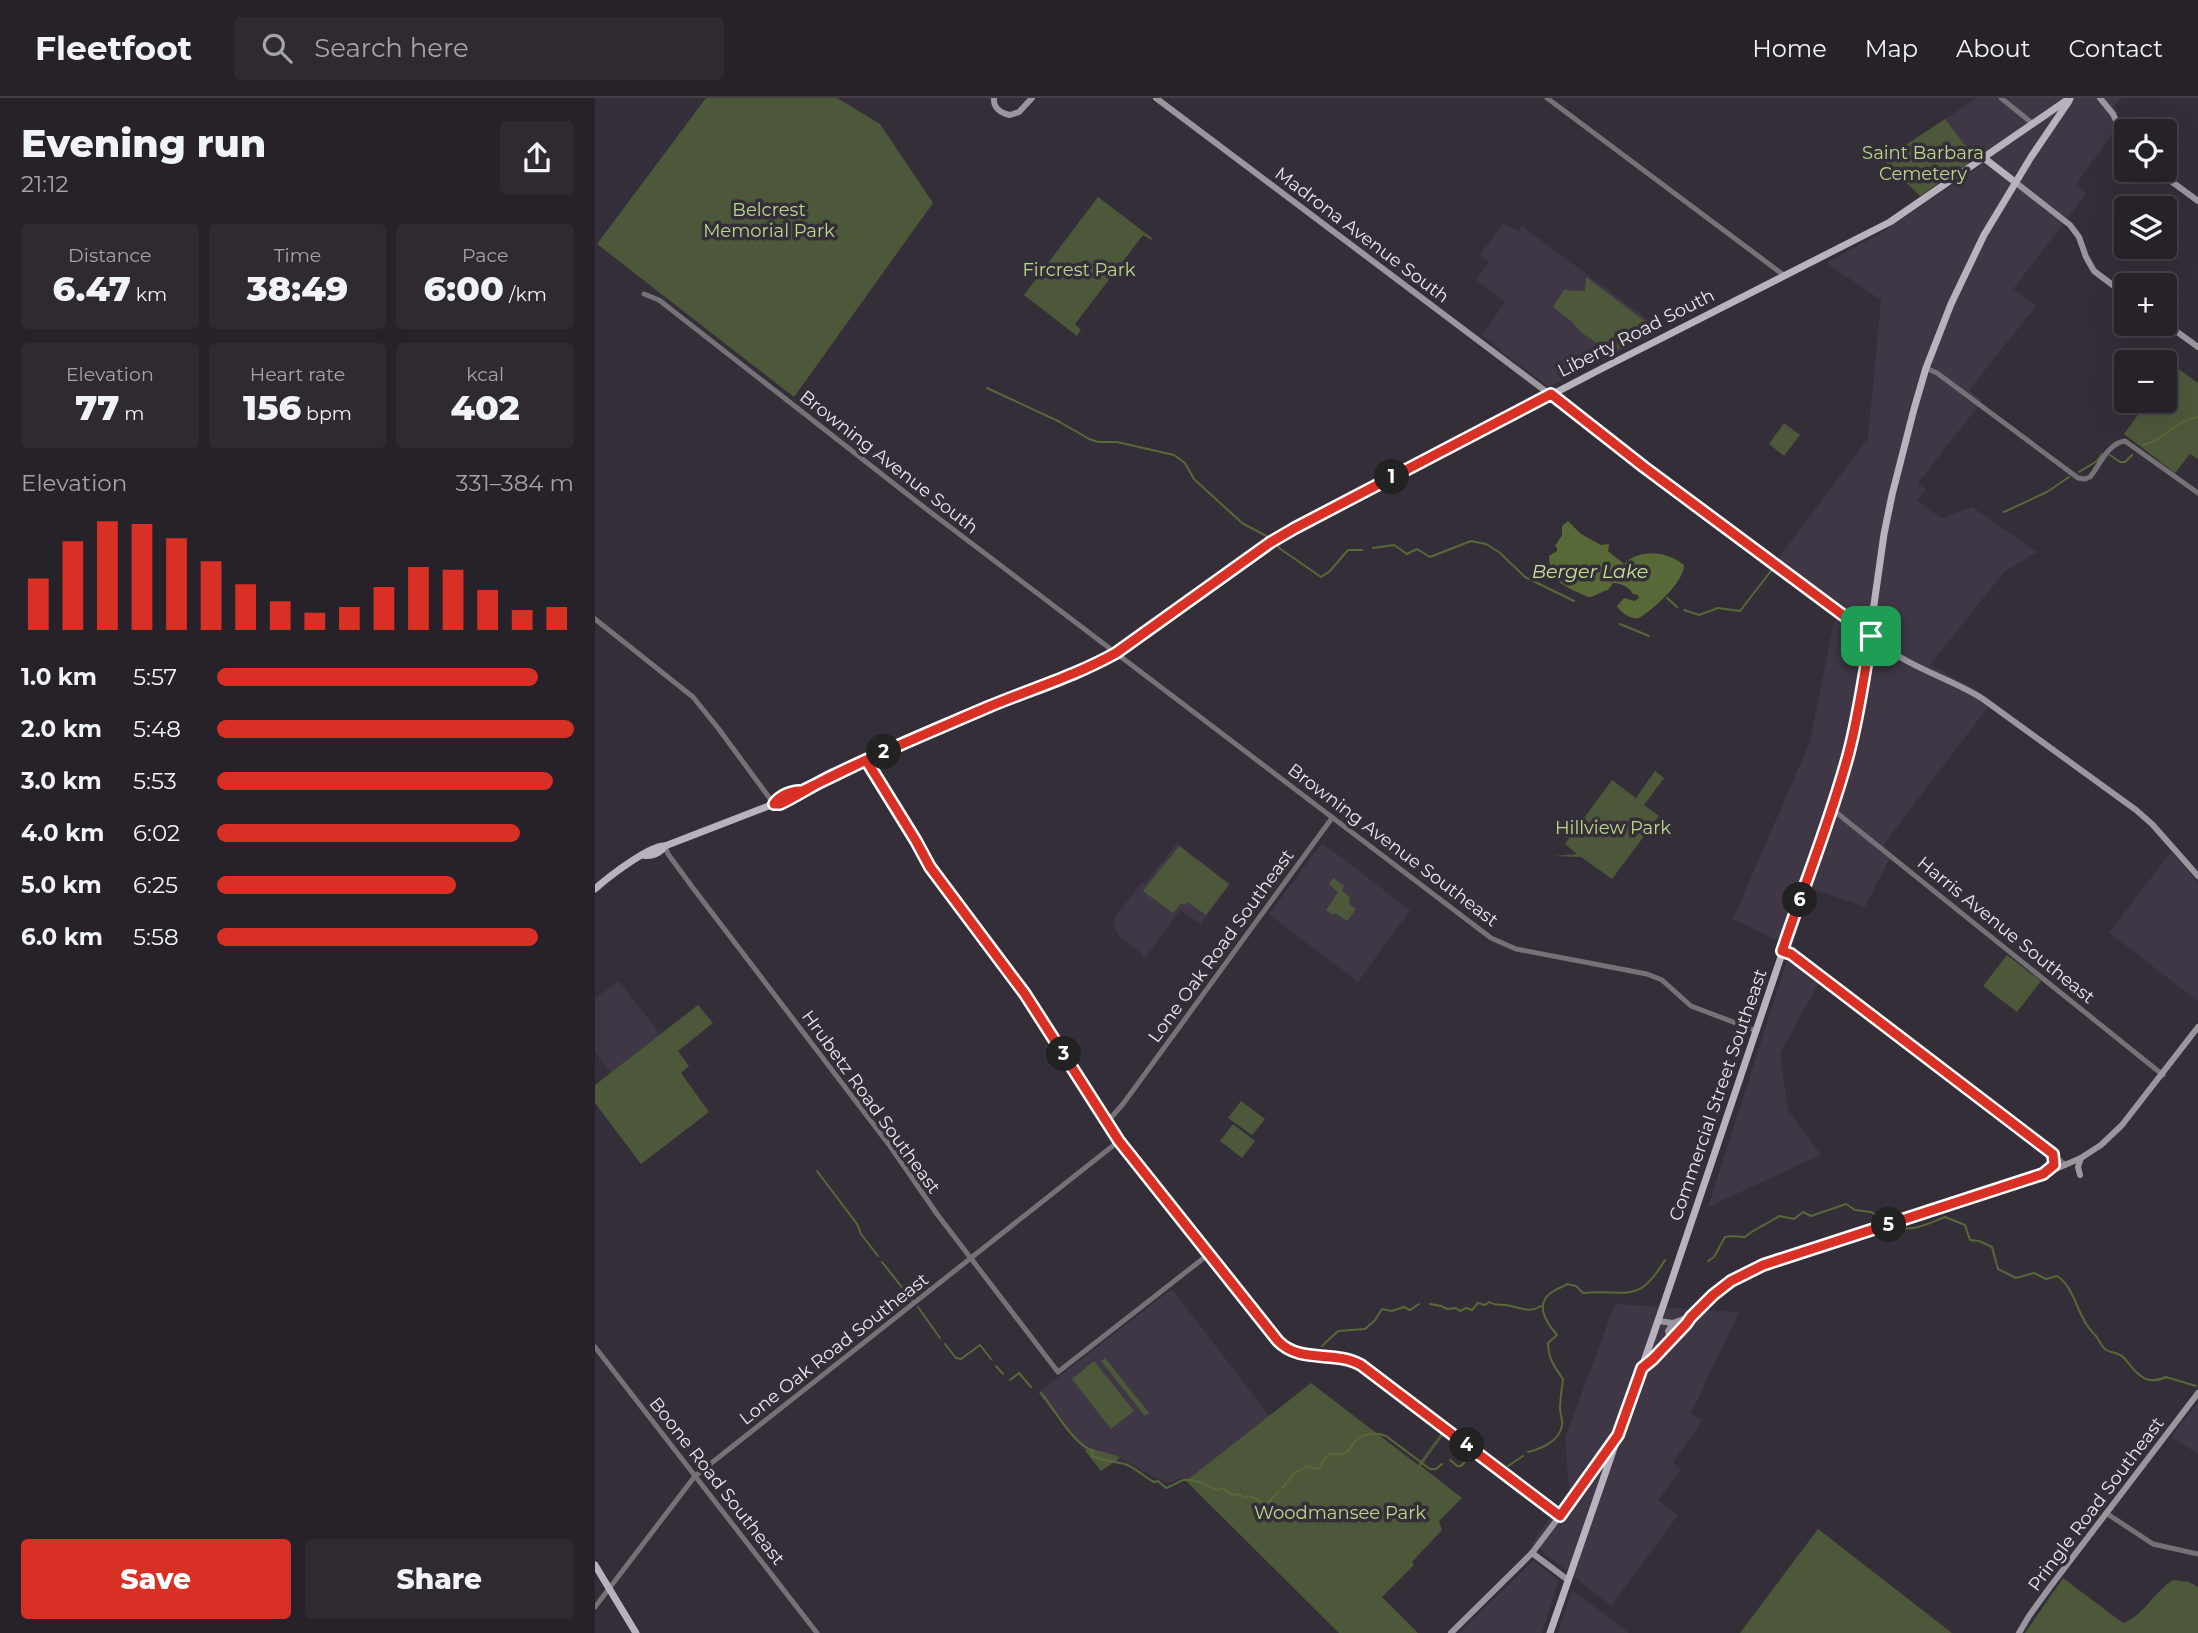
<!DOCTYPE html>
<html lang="en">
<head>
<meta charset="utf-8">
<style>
  body { margin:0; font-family:Montserrat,sans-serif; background:#2f2a32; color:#f1f3f6; height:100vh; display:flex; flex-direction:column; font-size:26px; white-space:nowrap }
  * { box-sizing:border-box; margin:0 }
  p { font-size:23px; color:#a4a4a8 }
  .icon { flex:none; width:38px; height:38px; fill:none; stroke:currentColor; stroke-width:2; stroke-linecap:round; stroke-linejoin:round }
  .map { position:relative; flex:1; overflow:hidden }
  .details { display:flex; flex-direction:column; background:#27222a; width:595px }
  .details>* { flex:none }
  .fabs { position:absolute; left:1519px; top:21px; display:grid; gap:14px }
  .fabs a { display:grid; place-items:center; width:63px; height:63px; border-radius:7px; background:#27222a; box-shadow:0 7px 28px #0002,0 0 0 2px #433f47; font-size:35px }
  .pin { position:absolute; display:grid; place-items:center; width:60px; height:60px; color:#fff; margin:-30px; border-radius:14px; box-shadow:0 4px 10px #0006 }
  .km { position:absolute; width:35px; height:35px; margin:-18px; border-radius:50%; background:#222; color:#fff; font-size:19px; line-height:35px; text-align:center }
  .round { display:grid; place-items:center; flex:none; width:74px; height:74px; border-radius:7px; background:#2f2a32 }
  .headline { display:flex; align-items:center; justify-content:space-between; height:119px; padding:0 21px }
  h1 { font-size:38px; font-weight:800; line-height:52px }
  .stats { display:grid; grid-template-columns:repeat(3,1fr); gap:10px; height:119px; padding:7px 21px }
  .stats div { display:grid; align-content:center; border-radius:7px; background:#2f2a32; text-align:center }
  .stats b { font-size:35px; font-weight:800 }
  .stats small { font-size:19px; font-weight:400 }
  .stats p { font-size:19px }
  .chart { height:196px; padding:14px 21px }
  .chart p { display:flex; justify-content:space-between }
  .chart svg { width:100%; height:126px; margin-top:7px; stroke:#d93025; stroke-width:6 }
  .action { display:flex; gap:14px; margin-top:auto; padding:14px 21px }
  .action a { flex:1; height:80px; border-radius:7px; background:#d93025; color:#fff; font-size:28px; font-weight:800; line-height:80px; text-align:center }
  .action a+a { background:#2f2a32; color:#f1f3f6 }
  ul { padding:0 21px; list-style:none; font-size:23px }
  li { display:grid; grid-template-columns:112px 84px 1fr; align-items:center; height:52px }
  li i { height:18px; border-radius:9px; background:#d93025 }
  header { display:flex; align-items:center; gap:42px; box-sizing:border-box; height:98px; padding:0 35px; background:#27222a; border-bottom:2px solid #433f47 }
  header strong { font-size:33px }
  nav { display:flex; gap:38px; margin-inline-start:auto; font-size:24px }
  .search { width:490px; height:63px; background:#2f2a32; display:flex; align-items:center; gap:18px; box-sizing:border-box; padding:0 24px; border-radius:7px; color:#a4a4a8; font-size:26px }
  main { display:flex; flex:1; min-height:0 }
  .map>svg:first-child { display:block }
  .built { fill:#3f3745 }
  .green { fill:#4d583b }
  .water { fill:#586937 }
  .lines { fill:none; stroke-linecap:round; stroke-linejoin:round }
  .stream { stroke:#586937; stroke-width:2 }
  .tertiary { stroke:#757277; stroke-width:5 }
  .secondary { stroke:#9b969e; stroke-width:6 }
  .primary { stroke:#b8b2bc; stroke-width:7 }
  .route-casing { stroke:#fff; stroke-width:14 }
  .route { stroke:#d93025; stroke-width:9 }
  .labels { text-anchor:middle; stroke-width:7; stroke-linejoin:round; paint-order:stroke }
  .park-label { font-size:18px; fill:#bbd889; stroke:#342e38 }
  .street-label { font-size:18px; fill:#eae7ed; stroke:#342e38 }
  .water-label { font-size:19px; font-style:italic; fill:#c7e495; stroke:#342e38 }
</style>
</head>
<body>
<header>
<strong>Fleetfoot</strong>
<div class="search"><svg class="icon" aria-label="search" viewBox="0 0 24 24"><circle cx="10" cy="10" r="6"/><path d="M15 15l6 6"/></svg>Search here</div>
<nav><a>Home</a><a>Map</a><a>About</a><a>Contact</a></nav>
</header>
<main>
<section class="details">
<div class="headline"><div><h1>Evening run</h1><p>21:12</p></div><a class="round"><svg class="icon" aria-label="share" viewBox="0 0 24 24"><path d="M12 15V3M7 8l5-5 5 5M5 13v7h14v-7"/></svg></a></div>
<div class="stats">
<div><p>Distance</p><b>6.47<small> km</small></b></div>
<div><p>Time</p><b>38:49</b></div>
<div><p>Pace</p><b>6:00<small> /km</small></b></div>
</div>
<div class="stats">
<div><p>Elevation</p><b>77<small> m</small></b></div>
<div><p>Heart rate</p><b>156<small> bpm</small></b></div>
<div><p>kcal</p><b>402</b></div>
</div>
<div class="chart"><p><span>Elevation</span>331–384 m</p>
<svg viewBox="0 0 160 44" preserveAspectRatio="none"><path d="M5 44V26M15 44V13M25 44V6M35 44V7M45 44V12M55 44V20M65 44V28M75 44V34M85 44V38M95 44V36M105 44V29M115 44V22M125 44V23M135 44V30M145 44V37M155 44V36"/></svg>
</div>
<ul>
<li><b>1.0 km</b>5:57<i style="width:90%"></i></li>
<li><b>2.0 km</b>5:48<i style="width:100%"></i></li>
<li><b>3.0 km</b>5:53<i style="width:94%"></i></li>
<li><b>4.0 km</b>6:02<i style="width:85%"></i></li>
<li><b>5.0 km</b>6:25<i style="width:67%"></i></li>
<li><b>6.0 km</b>5:58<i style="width:90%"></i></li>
</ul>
<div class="action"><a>Save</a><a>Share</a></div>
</section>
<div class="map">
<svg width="1603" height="1535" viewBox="0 0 1603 1535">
  <rect width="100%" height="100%" fill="#342e38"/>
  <g class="built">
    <polygon points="1381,0 1526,0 1519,8 1526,25 1481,86 1491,96 1418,191 1441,208 1374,292 1387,303 1323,385 1331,391 1322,402 1346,420 1377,409 1442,454 1409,474 1335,567 1387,595 1393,609 1289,746 1295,760 1270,809 1217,791 1197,849 1228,877 1185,955 1193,1012 1226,1057 1113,1109 1196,850 1138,821 1214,646 1240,520 1182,477 1184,460 1273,340 1286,202 1231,165 1286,135 1388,66 1380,60 1350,21"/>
    <polygon points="909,125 923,134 927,128 1067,232 954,289 904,252 904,250 887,237 910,204 881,182 894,164 885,157"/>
    <polygon points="582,745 635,786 606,826 585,812 550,860 544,853 525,840 518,826 522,817 547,784 550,786"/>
    <polygon points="727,745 815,812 763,884 674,816"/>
    <polygon points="1576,754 1603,784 1603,903 1514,835"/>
    <polygon points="24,883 65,936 16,975 0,954 0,901"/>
    <polygon points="577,1191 674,1318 591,1383 587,1380 574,1385 569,1384 518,1356 505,1354 495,1350 490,1353 443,1295"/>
    <polygon points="1020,1206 1144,1214 1096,1315 1107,1323 1078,1364 1086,1372 1063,1402 1083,1417 1016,1508 937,1445 974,1394 970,1340"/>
    <polygon points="1603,1304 1603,1356 1576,1339"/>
    <polygon points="938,1463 964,1482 947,1535 864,1535"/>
    <polygon points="977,1492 1034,1535 963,1535"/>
  </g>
  <g class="green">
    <polygon points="111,0 242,0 285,26 338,105 199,299 2,146"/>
    <polygon points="1350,21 1380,60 1325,98 1288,62"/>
    <polygon points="503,99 557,140 556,142 548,137 480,226 486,232 482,238 429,197"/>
    <polygon points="991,179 1059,230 1046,240 1015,254 987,235 976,223 958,209 969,192 990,193"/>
    <polygon points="1560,254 1603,285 1603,361 1595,356 1580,375 1529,336 1545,314 1521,295 1531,282 1531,303 1570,303 1570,264 1553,264"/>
    <polygon points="1189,325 1205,337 1189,358 1174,346"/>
    <polygon points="1060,673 1069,680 1049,707 1064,718 1017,781 986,759 959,758 982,756 970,746 1017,682 1041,700"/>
    <polygon points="584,748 634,786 611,817 593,804 590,807 586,805 578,815 548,793"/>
    <polygon points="738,780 749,788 747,792 755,800 754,806 761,811 752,823 740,815 738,817 731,812 743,794 734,786"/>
    <polygon points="1412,857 1446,883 1422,914 1388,888"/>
    <polygon points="103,907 118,925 83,953 94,968 86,975 114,1014 46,1066 0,1005 0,987"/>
    <polygon points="646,1003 670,1021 657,1037 633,1020"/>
    <polygon points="638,1026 660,1043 647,1060 625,1043"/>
    <polygon points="510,1260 554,1315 550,1318 506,1263"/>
    <polygon points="499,1263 539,1313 516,1331 477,1281"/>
    <polygon points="716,1285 823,1367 847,1334 849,1336 826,1368 867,1400 844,1423 847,1432 817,1464 819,1467 787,1499 823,1535 744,1535 591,1383"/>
    <path d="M495,1350C505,1354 516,1354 525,1360L506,1373L490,1353Z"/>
    <polygon points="1223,1431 1357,1535 1145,1535"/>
    <path d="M1468,1480L1528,1525C1548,1518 1560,1493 1578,1482L1594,1484L1603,1489V1535H1430Z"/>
  </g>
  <path class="water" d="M973,423L986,436L1006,447L1014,446L1013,453L1029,466C1045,450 1072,453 1089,467C1089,484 1059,511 1044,520C1035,521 1027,516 1022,508L1029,500L1040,503L1044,500L1043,497L1038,496C1035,489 1025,485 1018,485L1013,492C1006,493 1001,499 993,499C970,488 956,486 954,458L962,453V450L960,448L967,437V428Z"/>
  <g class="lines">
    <g class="stream">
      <polyline points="392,290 463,323 494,341 503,344 522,344 579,357 590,365 599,381 647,425 677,441"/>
      <path d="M1548,347C1569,343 1581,321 1603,319"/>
      <polyline points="1515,357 1525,364 1530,364 1537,357"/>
      <polyline points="1484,374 1502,363 1507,356"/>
      <polyline points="1409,414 1452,394 1474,379"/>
      <polyline points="681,444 684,450 726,479 734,474 753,452 767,452"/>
      <polyline points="778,450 799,447 812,456 822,451 835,459 876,443 891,446 904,454 930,479 979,503"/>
      <polyline points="1072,500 1082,509"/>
      <polyline points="1089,512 1104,517 1123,510 1145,513 1179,469"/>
      <polyline points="1025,526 1054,538"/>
      <polyline points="222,1073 262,1126 266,1136 283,1158"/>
      <path d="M1299,1127C1315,1136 1334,1125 1350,1119L1370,1127L1375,1142L1384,1143L1397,1149L1403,1171L1421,1180L1439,1175L1451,1181L1462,1178C1477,1188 1480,1206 1488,1220C1491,1227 1496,1233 1501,1238C1504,1242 1507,1249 1511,1252C1518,1256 1523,1253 1530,1261C1542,1275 1550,1289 1571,1279L1601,1288"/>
      <path d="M1113,1163L1119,1159L1130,1139L1136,1138L1150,1139C1160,1130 1173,1126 1184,1118L1199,1121L1208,1114L1216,1118L1251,1106L1260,1112L1276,1114L1294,1124"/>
      <polyline points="287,1164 317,1202"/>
      <path d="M835,1206L846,1208L852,1211L861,1210L865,1213L871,1210L877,1212L883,1205L890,1207L894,1204C901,1208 903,1206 911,1207C925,1209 932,1216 946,1208"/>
      <polyline points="323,1209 345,1240"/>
      <polyline points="350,1246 361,1260 366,1261 385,1247 396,1261"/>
      <polyline points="727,1248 743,1233 770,1231 780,1222 787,1211 797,1213 809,1209 815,1212 824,1206"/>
      <polyline points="401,1268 408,1276"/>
      <polyline points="415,1282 424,1275 436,1289"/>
      <path d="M446,1295C461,1313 477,1345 498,1353L497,1358C509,1363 517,1363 530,1366C541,1370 549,1379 559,1384L563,1383L571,1390C578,1388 582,1384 588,1382C599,1380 613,1388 622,1392L628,1390L636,1396L645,1397L650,1400L653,1398L660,1400L671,1407L684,1393"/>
      <path d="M933,1354C946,1351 965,1343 967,1327C968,1322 965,1316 965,1310C965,1301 967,1291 968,1281C960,1270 953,1260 953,1245L962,1237C951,1224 939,1206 957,1194C962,1190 967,1190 972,1186L981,1188L988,1195C1034,1191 1043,1207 1070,1162"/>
      <polyline points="855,1362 862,1368 866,1368 875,1358"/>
      <polyline points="913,1368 928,1358"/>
      <path d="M687,1390L700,1375L712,1368L720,1371L726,1369L729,1361L735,1356C740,1356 748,1357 752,1354C756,1351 757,1347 759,1344C767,1335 782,1334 791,1338L835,1371H841L847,1366"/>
    </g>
    <g class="tertiary">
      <polyline points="952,0 1190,178"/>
      <polyline points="1406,0 1437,25"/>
      <polyline points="49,196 64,202 330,410 896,840 921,851 1052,876 1067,882 1096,908 1162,933"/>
      <path d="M1331,270L1342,275L1483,380L1490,381L1495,379C1505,367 1513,345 1530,343L1603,395"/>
      <polyline points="0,521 98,599 123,630 179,706"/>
      <path d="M271,662L335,769L430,896L524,1043L683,1243C705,1266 740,1253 767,1267L965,1418"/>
      <polyline points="1237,711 1568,977"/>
      <polyline points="70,748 73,756 98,790 295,1048 342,1116 463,1274 614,1156"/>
      <polyline points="1187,853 1197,856 1210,867 1471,1067"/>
      <polyline points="512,1024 528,1006 737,720"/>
      <polyline points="0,1249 222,1535"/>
      <polyline points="1511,1415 1558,1446 1603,1456"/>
      <polyline points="0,1509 100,1378 524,1043"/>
    </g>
    <g class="secondary">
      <path d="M399,0C398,10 406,15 415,17L424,14L437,0"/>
      <path d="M561,0L1300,556C1328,574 1360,583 1388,601L1541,712L1557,726L1603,778"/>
      <polyline points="1505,0 1518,16 1531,44"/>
      <polyline points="1561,72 1603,103"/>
      <polyline points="1420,84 1475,127 1484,139 1491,159 1499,173 1531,197"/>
      <polyline points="1570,225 1603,249"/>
      <polyline points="1453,1073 1459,1067 1458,1056"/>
      <polyline points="1485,1077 1483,1069 1486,1060"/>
      <polyline points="1063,1223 1078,1225 1094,1219"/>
      <polyline points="1076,1243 1073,1233 1078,1225"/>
      <polyline points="1047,1270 1058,1261 1091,1226 1095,1218 1118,1197 1156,1173 1222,1149 1449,1076 1486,1060 1506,1047 1527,1027 1603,929"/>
      <polyline points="937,1455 973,1482"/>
      <polyline points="856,1535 937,1455 989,1386"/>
      <polyline points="1424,1535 1434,1518 1455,1489 1603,1295"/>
    </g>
    <g class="primary">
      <polyline points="1389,60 1420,84"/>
      <polyline points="1272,565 1285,555 1298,554"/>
      <path d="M179,706C184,698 197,692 207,693"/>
      <path d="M48,757C57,759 65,755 70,748"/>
      <path d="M0,791C12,780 56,746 70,748L179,706H185L240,676L325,638L406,603L474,579L521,555L667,451L700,430L1006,271L1295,124L1475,0"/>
      <polyline points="989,1386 1019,1343"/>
      <polyline points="0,1467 41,1535"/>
      <polyline points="955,1535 1065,1217 1244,687 1267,591 1289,436 1297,397 1319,311 1331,270 1356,206 1389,137 1436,59 1474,3"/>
    </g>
  </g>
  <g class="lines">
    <g class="route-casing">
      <path id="route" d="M1276,538L1049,369L956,296L700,430L676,444L521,555C480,578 436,591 393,609C342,631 291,652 241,676C221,685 204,697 185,706H179C184,698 197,692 207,693L271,662L321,743L335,769L430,896L524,1043L683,1243C705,1266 740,1252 766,1267L965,1418L1023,1337L1047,1270L1058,1261L1091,1226L1096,1219L1118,1197L1136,1183L1168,1167L1448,1076L1459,1067L1458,1056L1196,856L1187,853C1209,787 1236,722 1254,654C1264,616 1269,577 1276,538"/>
    </g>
    <use href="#route" class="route"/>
  </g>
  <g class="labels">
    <g class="park-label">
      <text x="1328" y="61">Saint Barbara<tspan x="1328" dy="21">Cemetery</tspan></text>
      <text x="174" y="118">Belcrest<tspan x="174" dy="21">Memorial Park</tspan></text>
      <text x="484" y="178">Fircrest Park</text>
      <text x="1018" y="736">Hillview Park</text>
      <text x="745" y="1421">Woodmansee Park</text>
    </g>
    <g class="street-label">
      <text transform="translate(767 137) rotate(37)" y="6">Madrona Avenue South</text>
      <text transform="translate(1041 235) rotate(-27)" y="6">Liberty Road South</text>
      <text transform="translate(294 364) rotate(38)" y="6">Browning Avenue South</text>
      <text transform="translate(798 747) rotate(37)" y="6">Browning Avenue Southeast</text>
      <text transform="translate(1411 832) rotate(39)" y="6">Harris Avenue Southeast</text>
      <text transform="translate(626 848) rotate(-54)" y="6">Lone Oak Road Southeast</text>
      <text transform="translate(1123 997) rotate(-71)" y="6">Commercial Street Southeast</text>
      <text transform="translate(276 1004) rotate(54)" y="6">Hrubetz Road Southeast</text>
      <text transform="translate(239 1251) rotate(-38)" y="6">Lone Oak Road Southeast</text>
      <text transform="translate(122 1383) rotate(52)" y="6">Boone Road Southeast</text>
      <text transform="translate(1501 1406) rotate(-53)" y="6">Pringle Road Southeast</text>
    </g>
    <g class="water-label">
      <text x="995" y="480">Berger Lake</text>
    </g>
  </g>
</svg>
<div class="fabs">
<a><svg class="icon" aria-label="locate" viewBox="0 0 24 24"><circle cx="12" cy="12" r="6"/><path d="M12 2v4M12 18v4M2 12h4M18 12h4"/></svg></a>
<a><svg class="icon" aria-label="layers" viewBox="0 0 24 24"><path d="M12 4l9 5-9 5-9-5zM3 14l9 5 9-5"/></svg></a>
<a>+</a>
<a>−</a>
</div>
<div class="pin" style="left:1276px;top:538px;background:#1e9e55"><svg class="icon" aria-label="arrive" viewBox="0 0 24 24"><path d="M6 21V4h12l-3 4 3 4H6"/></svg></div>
<b class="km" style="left:797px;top:379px">1</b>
<b class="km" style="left:289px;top:654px">2</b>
<b class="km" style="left:469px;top:956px">3</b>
<b class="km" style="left:872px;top:1347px">4</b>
<b class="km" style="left:1294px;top:1127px">5</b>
<b class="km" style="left:1205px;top:802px">6</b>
</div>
</main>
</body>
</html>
